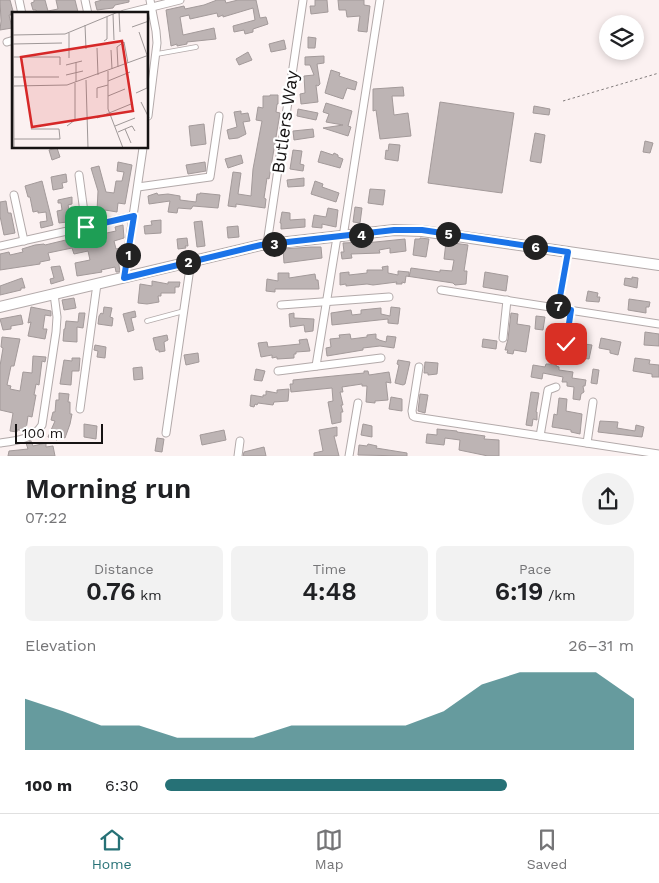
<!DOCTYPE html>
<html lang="en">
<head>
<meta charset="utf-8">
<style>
  body { margin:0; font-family:"Work Sans",sans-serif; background:#f2f2f2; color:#202124; height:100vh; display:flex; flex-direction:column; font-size:19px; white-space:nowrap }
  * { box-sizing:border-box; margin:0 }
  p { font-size:16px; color:#757577 }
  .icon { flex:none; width:28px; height:28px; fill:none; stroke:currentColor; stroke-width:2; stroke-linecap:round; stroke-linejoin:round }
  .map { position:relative; height:456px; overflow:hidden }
  .drawer { display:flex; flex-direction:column; background:#fff; flex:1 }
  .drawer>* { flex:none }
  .controls { position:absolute; left:599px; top:15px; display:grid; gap:10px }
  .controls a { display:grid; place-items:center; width:45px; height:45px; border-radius:50%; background:#fff; box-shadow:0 2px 8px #0003; font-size:25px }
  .scale { position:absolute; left:15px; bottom:12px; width:88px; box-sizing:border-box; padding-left:5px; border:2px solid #161313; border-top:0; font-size:14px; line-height:18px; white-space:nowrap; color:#161313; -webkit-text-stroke:4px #fff; paint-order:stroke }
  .pin { position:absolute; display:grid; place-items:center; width:42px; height:42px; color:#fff; margin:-21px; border-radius:10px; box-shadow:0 2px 8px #0006 }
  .km { position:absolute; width:25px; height:25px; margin:-12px; border-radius:50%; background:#222; color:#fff; font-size:14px; line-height:25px; text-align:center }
  .round { display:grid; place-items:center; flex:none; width:52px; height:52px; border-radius:26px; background:#f2f2f2 }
  .headline { display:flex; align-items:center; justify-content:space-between; height:85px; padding:0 25px }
  h1 { font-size:28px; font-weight:600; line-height:38px }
  .figures { display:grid; grid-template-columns:repeat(3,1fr); gap:8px; height:85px; padding:5px 25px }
  .figures div { display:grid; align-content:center; border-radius:8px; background:#f2f2f2; text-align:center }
  .figures b { font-size:25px; font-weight:600 }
  .figures small { font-size:14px; font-weight:400 }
  .figures p { font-size:14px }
  .chart { height:140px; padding:10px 25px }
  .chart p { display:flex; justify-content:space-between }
  .chart svg { width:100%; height:90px; margin-top:5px; fill:#267176; opacity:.7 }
  ul { padding:0 25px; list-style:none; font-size:16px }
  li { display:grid; grid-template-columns:80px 60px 1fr; align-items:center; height:38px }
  li i { height:12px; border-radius:6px; background:#267176 }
  .menu { display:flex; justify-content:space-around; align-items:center; height:70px; border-top:1px solid #e0e0e0; background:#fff; font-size:14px; color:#757577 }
  .menu a { display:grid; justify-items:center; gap:2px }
  .menu .active { color:#267176 }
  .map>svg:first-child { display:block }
  .building { fill:#bdb4b4; stroke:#a39a9a }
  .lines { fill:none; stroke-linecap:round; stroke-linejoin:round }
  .lane-casing { stroke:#b3aaaa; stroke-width:5.5 }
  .street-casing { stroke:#b3aaaa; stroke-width:9 }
  .secondary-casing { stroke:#b3aaaa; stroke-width:12 }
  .path { stroke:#827c7c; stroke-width:1; stroke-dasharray:2.5 2.5; stroke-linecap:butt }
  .lane { stroke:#fff; stroke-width:4 }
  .street { stroke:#fff; stroke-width:7 }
  .secondary { stroke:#fff; stroke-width:10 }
  .route-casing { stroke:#fff; stroke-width:10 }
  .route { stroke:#1a73e8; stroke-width:6 }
  .labels { text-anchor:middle; stroke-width:4.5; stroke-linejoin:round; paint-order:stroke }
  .street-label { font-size:18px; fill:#161313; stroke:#fff }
  .inset-road { fill:none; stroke:#9f9898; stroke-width:1 }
  .view { fill:#d62828; fill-opacity:0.15; stroke:#d62828; stroke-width:2.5 }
  .inset-edge { fill:none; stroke:#161313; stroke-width:2.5 }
</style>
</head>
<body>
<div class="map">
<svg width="659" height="456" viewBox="0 0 659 456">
  <rect width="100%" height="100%" fill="#fbf1f1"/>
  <g class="building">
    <polygon points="0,0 10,0 13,11 11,11 11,15 9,15 12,28 0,30 1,21"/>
    <polygon points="34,0 45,0 48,11 58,9 56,0 75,0 78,12 71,14 37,14 36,10 33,10 31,3 34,2"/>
    <polygon points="102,0 129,0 129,2 115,5 113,8 97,10 95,2"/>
    <polygon points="217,0 225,0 226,3 238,0 256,0 260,18 266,17 268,24 253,29 253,32 245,34 244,30 234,32 233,26 255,20 253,8 223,17 223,15 218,17 217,13 190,19 189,15 180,17 183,35 214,28 216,39 187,42 187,44 177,46 177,44 171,46 166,10 184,6 185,9 204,5"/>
    <polygon points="315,0 327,0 328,12 311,14 310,6 315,6"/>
    <polygon points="338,0 364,0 364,5 370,6 367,32 358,31 360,16 347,17 346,10 339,10"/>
    <polygon points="308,37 316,38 315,48 308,48"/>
    <polygon points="284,40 286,49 271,52 269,44"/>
    <polygon points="248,52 252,60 239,65 236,59"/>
    <polygon points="324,56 324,63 317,64 320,84 318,86 316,85 318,102 301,104 300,94 305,93 304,76 314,75 310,65 305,65 305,57"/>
    <polygon points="331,70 340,73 339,76 357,82 355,90 347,88 343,99 325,93"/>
    <polygon points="403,87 404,96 392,96 394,115 408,113 411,136 380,139 376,110 373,111 373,89"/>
    <polygon points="270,95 278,95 278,104 277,104 276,112 280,113 269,179 267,178 264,198 266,199 265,208 236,204 236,207 228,206 233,172 241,173 238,194 251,196 253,169 262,121 256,120 258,107 263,108 263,96 270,96"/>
    <polygon points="440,102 514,113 502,193 428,183"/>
    <polygon points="326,103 352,111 348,126 351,127 348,136 323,128 343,125 326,122 329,114 323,112"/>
    <polygon points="534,106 550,109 549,115 533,113"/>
    <polygon points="298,109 318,113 316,120 297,116"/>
    <polygon points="241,111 241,114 248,113 250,121 243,122 246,134 238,138 229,139 227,130 237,127 234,112"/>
    <polygon points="204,124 206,144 191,146 189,126"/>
    <polygon points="313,129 314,137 294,140 293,131"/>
    <polygon points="535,133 545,135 541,163 530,161"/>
    <polygon points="645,141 653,143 650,153 643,152"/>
    <polygon points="389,144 400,145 398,161 385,159 386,150 388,151"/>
    <polygon points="57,148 60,157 52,160 49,150"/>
    <polygon points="293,150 302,151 300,164 304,165 303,171 290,169"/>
    <polygon points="321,151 333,155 334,153 338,155 338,157 343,159 340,168 318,162"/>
    <polygon points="241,155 243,163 228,168 225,159"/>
    <polygon points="118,162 132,165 125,204 118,203 117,212 105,210 105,212 97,211 98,191 91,168 99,166 106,192 114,193 116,181 122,181 124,172 117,171"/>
    <polygon points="205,162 206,171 188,174 186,165"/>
    <polygon points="66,174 67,182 62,183 63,188 53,190 51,177"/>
    <polygon points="304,178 304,186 288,187 287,180"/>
    <polygon points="42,181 53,225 41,228 40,222 47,221 46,212 38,213 38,211 33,212 30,197 28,197 25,186"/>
    <polygon points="315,181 323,184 322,187 339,193 336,202 311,194"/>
    <polygon points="370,189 385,190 383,205 368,203"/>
    <polygon points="157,193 158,195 168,194 180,196 180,200 196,202 197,194 200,194 200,193 220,195 218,208 193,206 191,209 178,208 177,213 168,212 170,201 149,204 148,196"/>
    <polygon points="72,197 72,204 68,205 71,218 66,219 67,222 59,223 57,211 62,210 61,203 58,203 58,200"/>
    <polygon points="6,201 8,213 11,213 15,233 4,235 0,216 0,202"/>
    <polygon points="355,207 362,208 360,223 353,222"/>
    <polygon points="328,208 338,210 336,227 322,224 322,228 312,227 314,215 326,217"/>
    <polygon points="282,212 290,213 290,220 305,219 305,227 281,229 281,223 280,223"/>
    <polygon points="161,220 161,233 145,234 144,226 152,225 151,221"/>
    <polygon points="202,221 205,246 197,247 194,222"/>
    <polygon points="123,225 124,238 114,241 116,249 120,248 122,256 118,258 120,272 116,272 115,267 101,270 102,272 77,276 75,263 90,260 88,251 74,254 72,248 48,253 50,260 40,262 40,264 0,270 0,254 9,252 10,255 23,252 22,249 35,245 44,244 45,245 74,238 78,238 79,241 88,239 88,237 116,231 115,227"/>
    <polygon points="238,226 239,237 228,238 227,227"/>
    <polygon points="187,238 188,246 185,246 186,248 178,249 177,239"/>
    <polygon points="420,238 429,239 426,257 413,255 415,239 420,239"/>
    <polygon points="405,239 406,251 390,253 390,248 379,250 380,253 351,254 352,258 342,259 341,252 344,252 343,243 365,242 365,243"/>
    <polygon points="446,242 468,245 464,271 467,271 466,284 455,285 453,283 406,276 405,283 402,282 402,284 396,284 397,282 373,285 367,284 346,286 346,284 340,285 340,273 349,272 349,275 367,273 367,270 383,270 382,267 388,266 388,273 398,275 398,271 409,272 409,277 411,268 440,272 440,270 452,271 454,260 444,259"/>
    <polygon points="311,247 321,247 322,258 284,263 283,249"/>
    <polygon points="60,266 64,280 51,284 50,279 54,278 51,267"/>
    <polygon points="485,272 508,276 506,291 483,287"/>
    <polygon points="278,273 289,273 289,278 315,274 316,280 318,280 319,289 275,289 275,292 266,291 267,279 278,281"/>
    <polygon points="632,277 638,278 637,288 624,285 625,278 632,279"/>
    <polygon points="22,278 25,288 21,288 21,290 0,295 0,286"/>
    <polygon points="152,281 168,284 168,282 180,282 179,287 175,287 175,293 161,293 161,296 158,296 159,302 147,304 138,303 140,284 152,286"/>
    <polygon points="588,291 598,293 597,297 600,297 599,302 586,301"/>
    <polygon points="74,298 76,308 64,310 62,300"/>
    <polygon points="629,299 650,302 649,307 646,307 646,313 628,310"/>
    <polygon points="31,307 51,311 51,316 45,315 43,329 47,329 45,339 28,336 31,322 28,323"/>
    <polygon points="104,307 112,308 110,317 113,318 112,326 98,324 99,316 101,313 103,314"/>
    <polygon points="391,307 400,308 398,324 388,323 388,319 332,325 331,313 351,310 352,315 361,314 361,310 381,308 381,314 390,316"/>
    <polygon points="135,311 136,317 131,318 134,330 128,332 123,314"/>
    <polygon points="79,313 85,313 83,328 77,327 77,342 63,341 64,329 65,329 66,321 78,322"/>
    <polygon points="294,313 294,318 314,319 313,331 305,332 304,325 290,327 289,314"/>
    <polygon points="511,313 518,314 517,324 530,326 526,352 514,350 513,354 507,353 508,350 505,350 508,339"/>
    <polygon points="21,315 23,324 11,326 11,329 3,330 0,319"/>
    <polygon points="536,316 545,317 543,330 535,329"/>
    <polygon points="645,332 659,334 659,346 644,345"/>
    <polygon points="350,334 351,339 367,337 367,335 376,334 376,339 378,339 379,340 386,342 387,336 396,337 394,348 380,346 363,348 363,350 327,356 326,348 331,347 330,339 340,338 339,335"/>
    <polygon points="167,335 168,340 164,342 165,351 159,352 159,350 156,350 153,338"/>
    <polygon points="2,337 20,339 14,366 11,366 7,385 11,386 10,389 20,391 23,372 32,373 33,356 46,357 45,362 42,361 39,385 36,384 34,395 36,395 32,417 28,416 26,430 17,430 17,432 10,431 13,413 0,410 0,366 3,348 1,347"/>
    <polygon points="601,338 621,342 618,355 610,353 610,350 599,348"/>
    <polygon points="307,339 310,351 296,352 296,354 294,354 294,358 277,359 277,357 272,358 272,355 261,357 258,343 267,342 268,347 280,346 300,344 299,340"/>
    <polygon points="483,339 497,341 496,349 482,347"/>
    <polygon points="584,344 592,345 589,359 582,358"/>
    <polygon points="95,345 106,347 105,358 97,357 98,351 94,350"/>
    <polygon points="198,353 199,362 186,365 184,355"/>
    <polygon points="72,358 80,358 79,371 72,371 71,385 60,384 64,360 72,361"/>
    <polygon points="635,358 650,360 649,364 659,365 659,377 652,377 652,374 633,371"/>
    <polygon points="398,360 410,362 405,384 403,385 395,383 399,365 397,364"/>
    <polygon points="425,362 438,363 437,374 428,375 428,373 424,373"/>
    <polygon points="552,363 557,363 556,366 559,367 559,370 573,372 572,378 586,380 585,386 583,386 584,392 581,394 580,400 573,399 574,387 567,386 567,382 562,382 563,377 543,373 542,379 531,377 533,365 545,367 546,364 552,364"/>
    <polygon points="142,367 143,379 134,380 133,368"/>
    <polygon points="256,369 265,371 262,381 254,380"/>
    <polygon points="593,369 599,370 597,384 591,383"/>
    <polygon points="364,371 368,371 369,375 389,372 391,383 386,382 388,400 375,401 375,403 366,402 367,386 362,386 362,384 342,387 343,392 340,392 343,405 341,405 343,412 341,412 341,422 332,424 328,402 333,401 332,388 291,392 290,384 293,384 293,380 364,373"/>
    <polygon points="289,389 288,401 274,402 273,405 258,403 257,405 255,404 254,407 250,406 251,395 263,397 263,395 266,395 266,391 277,393 277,390"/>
    <polygon points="531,392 539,393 536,412 537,412 537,420 533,419 532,426 526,425"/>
    <polygon points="59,393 69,394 68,402 70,402 70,414 72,414 70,424 65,438 59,435 57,440 48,437 55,421 51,420 53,412 55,412 56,400 59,400"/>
    <polygon points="420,394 428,395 425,413 418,411"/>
    <polygon points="391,397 402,399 402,411 389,409"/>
    <polygon points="559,398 567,399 566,411 582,414 580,434 571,432 571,430 552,427 554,414 557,415"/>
    <polygon points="600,421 618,422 617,428 635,431 636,425 644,427 642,437 598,432"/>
    <polygon points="84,424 97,426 96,439 84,437"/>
    <polygon points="363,424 372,426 372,437 361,435"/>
    <polygon points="337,427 337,436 334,436 339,456 314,456 314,453 323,451 319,430"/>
    <polygon points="437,429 457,431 457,432 485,436 484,439 499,440 499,456 488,456 459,450 460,440 445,438 444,445 426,443 427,434 437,435"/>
    <polygon points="224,430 226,440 202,445 200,435"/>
    <polygon points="157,438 164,439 162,452 155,451"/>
    <polygon points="31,441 33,446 46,443 46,447 53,446 55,456 8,456 9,451 28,449 26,443"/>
    <polygon points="368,444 377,446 376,448 407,453 407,456 358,455 359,445 367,446"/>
    <polygon points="264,447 266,456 243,456 244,452"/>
  </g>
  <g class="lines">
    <g class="lane-casing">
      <g id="lane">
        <polyline points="157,54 196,47"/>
        <polyline points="147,321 184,311"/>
      </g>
    </g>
    <g class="street-casing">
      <g id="street">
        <polyline points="19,0 22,14"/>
        <polyline points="85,0 88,14"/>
        <polyline points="124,14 180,0"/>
        <polyline points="7,42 14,40"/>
        <polyline points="148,116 157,43 156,31 150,0"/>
        <polyline points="79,175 86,227"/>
        <polyline points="138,187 210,177 219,116"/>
        <polyline points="14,195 24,241"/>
        <polyline points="343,237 380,0"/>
        <polyline points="267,244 303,0"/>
        <polyline points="0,246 134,216"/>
        <polyline points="124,278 143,148"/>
        <polyline points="441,290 659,324"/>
        <polyline points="281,305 389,297"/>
        <polyline points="558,308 568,252"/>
        <polyline points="503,338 507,300"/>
        <polyline points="566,344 571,310"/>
        <polyline points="316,366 337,237"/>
        <polyline points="419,367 412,411 413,416 415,417 659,454"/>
        <polyline points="278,371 381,358"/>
        <polyline points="80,409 97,284"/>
        <polyline points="166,433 191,261"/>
        <polyline points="540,436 548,390 556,387"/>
        <path d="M0,443C15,441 34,439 42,425L56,332L57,317L54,294"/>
        <polyline points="587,443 593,402"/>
        <polyline points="238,456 240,441"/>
        <polyline points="349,456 358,403"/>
      </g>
    </g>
    <g class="secondary-casing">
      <polyline id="secondary" points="0,307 261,245 394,230 422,231 659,265"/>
    </g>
    <polyline class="path" points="563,101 659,73"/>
    <use href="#lane" class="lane"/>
    <use href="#street" class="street"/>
    <use href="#secondary" class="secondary"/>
  </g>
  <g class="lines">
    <g class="route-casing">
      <polyline id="route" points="86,227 134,216 124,278 261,245 394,230 422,230 568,252 558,308 571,310 566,344"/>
    </g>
    <use href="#route" class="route"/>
  </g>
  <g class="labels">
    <g class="street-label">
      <text transform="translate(285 122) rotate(-82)" y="6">Butlers Way</text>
    </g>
  </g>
  <g transform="translate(12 12)">
    <rect width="136" height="136" fill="#fbf1f1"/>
    <path class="inset-road" d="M1,0L2,136M107,0L108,20M101,2L102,28M73,13L74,37M120,15L137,9M127,20L135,43M1,23L53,22L106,0M92,29L95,27V5M1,32L50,31M85,36L86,63M99,38L100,57M1,45H48V53M57,46V21M54,53L70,49M106,55L105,35L112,30L116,51M96,59V97L111,136M54,63L71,59M2,65H47M74,68L76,136M96,69L118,60M64,70V50M2,74L55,73L137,43M124,81L135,76V43M96,84L113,77M85,86V76L96,73M129,90L137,106M85,106L119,92M55,114L63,108V71M103,114L123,106M113,117L119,131M106,120L120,114L123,119M2,127H48L47,117H19"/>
    <path class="view" d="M110,29L121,99L20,115L9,45Z"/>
    <rect width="136" height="136" class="inset-edge"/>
  </g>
</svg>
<div class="controls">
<a><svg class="icon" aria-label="layers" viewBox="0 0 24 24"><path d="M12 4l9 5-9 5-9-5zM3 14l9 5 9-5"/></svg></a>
</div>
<div class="scale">100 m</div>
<div class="pin" style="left:86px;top:227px;background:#1e9e55"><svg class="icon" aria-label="arrive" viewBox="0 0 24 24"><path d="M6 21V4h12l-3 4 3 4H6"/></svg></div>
<div class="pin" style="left:566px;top:344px;background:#d93025"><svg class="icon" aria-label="check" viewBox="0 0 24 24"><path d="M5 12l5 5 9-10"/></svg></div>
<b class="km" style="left:128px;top:255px">1</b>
<b class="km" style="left:188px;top:262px">2</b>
<b class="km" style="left:274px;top:244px">3</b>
<b class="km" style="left:361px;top:235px">4</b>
<b class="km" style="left:448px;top:234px">5</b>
<b class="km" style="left:535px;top:247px">6</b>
<b class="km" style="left:558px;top:306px">7</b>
</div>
<section class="drawer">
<div class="headline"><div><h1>Morning run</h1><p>07:22</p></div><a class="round"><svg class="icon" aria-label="share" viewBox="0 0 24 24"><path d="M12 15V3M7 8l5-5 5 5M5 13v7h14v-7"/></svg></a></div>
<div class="figures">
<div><p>Distance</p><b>0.76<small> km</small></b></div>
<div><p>Time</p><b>4:48</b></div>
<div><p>Pace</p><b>6:19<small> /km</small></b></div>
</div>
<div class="chart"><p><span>Elevation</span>26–31 m</p>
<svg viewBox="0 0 160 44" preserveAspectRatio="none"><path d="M0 44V19L10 25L20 32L30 32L40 38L50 38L60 38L70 32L80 32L90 32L100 32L110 25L120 12L130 6L140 6L150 6L160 19V44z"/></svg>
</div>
<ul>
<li><b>100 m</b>6:30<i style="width:73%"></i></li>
</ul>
</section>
<nav class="menu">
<a class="active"><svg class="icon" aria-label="home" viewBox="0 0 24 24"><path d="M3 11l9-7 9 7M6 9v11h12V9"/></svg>Home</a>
<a><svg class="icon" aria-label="map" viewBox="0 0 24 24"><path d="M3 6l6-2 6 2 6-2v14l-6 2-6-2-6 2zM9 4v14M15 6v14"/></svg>Map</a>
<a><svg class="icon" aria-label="saved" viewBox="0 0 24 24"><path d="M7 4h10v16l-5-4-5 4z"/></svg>Saved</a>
</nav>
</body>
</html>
